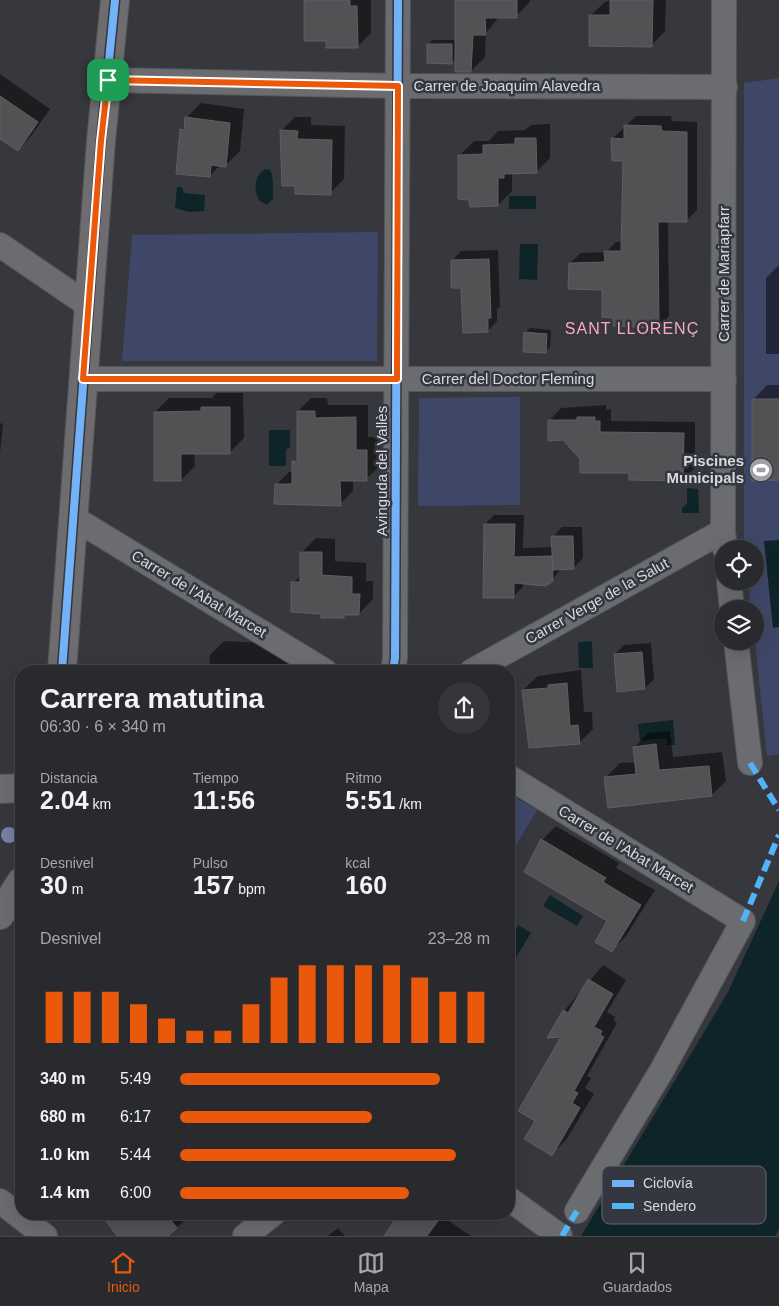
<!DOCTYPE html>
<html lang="es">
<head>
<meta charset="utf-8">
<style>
  body { margin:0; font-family:Helvetica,sans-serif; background:#35363a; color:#f1f3f6; height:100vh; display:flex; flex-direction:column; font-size:19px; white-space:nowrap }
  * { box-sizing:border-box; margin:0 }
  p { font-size:16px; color:#a5a7aa }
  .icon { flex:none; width:28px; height:28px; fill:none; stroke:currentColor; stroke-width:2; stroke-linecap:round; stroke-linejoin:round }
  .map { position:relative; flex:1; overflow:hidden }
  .details { position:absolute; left:15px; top:665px; width:500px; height:555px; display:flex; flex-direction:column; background:#292a2e; border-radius:20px; box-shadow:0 5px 20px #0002,0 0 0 1px #45464a }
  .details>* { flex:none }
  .controls { position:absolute; left:714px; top:540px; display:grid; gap:10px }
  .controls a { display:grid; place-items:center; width:50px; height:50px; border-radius:50%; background:#292a2e; box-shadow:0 5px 20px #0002,0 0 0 1px #45464a; font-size:25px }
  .pin { position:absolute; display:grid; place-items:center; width:42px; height:42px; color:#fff; margin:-21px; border-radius:10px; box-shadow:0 2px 8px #0006 }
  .round { display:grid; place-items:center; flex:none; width:52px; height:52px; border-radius:26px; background:#35363a }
  .summary { display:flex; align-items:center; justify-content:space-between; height:85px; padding:0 25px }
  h1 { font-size:28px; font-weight:800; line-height:38px }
  .figures { display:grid; grid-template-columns:repeat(3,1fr); gap:8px; height:85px; padding:5px 25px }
  .figures div { display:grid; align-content:center }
  .figures b { font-size:25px; font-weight:800 }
  .figures small { font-size:14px; font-weight:400 }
  .figures p { font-size:14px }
  .chart { height:140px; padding:10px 25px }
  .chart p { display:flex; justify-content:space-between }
  .chart svg { width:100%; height:90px; margin-top:5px; stroke:#ea580c; stroke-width:6 }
  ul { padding:0 25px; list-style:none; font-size:16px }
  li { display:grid; grid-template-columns:80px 60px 1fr; align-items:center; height:38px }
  li i { height:12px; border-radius:6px; background:#ea580c }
  .tab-bar { display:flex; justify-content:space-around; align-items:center; height:70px; border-top:1px solid #45464a; background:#292a2e; font-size:14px; color:#a5a7aa }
  .tab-bar a { display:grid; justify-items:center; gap:2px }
  .tab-bar .active { color:#ea580c }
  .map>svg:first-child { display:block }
  .green { fill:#3f4768 }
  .water { fill:#0f2429 }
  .shadow { fill:#0007 }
  .building { fill:#535154; stroke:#5f5f63 }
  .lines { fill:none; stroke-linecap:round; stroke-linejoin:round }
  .street-casing { stroke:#545559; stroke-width:26 }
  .secondary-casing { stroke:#545559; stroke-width:30 }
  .street { stroke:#6b6c70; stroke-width:24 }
  .secondary { stroke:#6e6c6f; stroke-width:28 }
  .quiet { stroke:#52b3f8; stroke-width:6; stroke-dasharray:12 6; stroke-linecap:butt }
  .cycleway-casing { stroke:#343740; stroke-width:11 }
  .cycleway { stroke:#73b2f8; stroke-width:8 }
  .tree { fill:#7781a3 }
  .route-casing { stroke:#fff; stroke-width:10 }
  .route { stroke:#ea580c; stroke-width:6 }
  .labels { text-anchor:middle; stroke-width:5; stroke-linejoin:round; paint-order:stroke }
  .street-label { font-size:15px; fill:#d8d9df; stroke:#343740 }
  .poi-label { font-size:15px; font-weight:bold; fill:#d8d9df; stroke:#343740; text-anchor:end }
  .neighbourhood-label { font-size:16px; letter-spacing:1px; fill:#fda9b7; stroke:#343740 }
  .key { fill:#343740; stroke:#656870; stroke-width:1 }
  .key-label { font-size:14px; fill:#d8d9df }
</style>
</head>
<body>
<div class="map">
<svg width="779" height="1236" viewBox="0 0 779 1236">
  <rect width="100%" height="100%" fill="#37383d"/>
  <g class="green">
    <polygon points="779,78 779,754 767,756 755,641 755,609 751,609 748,581 755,581 755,549 744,549 744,83"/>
    <polygon points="378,232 377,361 122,361 132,235"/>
    <polygon points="520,397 520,505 418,506 419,398"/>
    <polygon points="509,794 537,810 509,857"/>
  </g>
  <g class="water">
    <path d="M265,169L270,170C274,175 273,191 273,199L267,205L260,201C253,191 254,176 265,169Z"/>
    <polygon points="177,187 182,187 184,193 205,195 204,211 189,212 175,208"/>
    <rect x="509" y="196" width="27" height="13"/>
    <polygon points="520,244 538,244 537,280 519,279"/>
    <polygon points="269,430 290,430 290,448 286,449 286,466 269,466"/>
    <polygon points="687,488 698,489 699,513 682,513 682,508 687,504"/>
    <polygon points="779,540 779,627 773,628 764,541"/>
    <polygon points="592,641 593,668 579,668 578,642"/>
    <polygon points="673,720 675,745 667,745 666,738 640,741 638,724"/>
    <polygon points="779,881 779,1229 775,1236 581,1236 727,994"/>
    <polygon points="550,895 583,916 577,926 543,906"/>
    <polygon points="518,925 531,933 515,959 509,956 509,942"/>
  </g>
  <g class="shadow">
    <polygon points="304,0 371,0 371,33 357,47 328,40"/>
    <polygon points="457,0 530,0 530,2 516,16 499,17 486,33 485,57 471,71 456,58 452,62 428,44 433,40 456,40"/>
    <polygon points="611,0 666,0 665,31 651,46 590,16 605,2"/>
    <polygon points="0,74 50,109 31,136 18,150 0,137"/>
    <polygon points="201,103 244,109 240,151 226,165 220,165 210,176 181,130 186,125 187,117"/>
    <polygon points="636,116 671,116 672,121 697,122 697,210 687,220 668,220 669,316 659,326 614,316 603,289 570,263 581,253 606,252 616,242 623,242 625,159 612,139"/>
    <polygon points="295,117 311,117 311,125 345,126 344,179 330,193 296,185 281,131"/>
    <polygon points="550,124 550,158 536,172 512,172 512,191 498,205 460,155 474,141 489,141 498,131 525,130 531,125"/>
    <polygon points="498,250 500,307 497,309 497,321 488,331 462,287 452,261 461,251"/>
    <polygon points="779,265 779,354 766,354 766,278"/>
    <polygon points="530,328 551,330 550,347 545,352 525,333"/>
    <polygon points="767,385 779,385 779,479 753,400"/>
    <polygon points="216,393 243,393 244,438 230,452 194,453 195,466 181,480 155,412 169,398 212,398"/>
    <polygon points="311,398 327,398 328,405 368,405 368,437 379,437 379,467 366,479 353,479 353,491 340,504 276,485 289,472 293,472 293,462 298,457 298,411"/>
    <polygon points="606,405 606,410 611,409 611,421 695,422 695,468 683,480 631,472 582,458 549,421 561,408"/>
    <polygon points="0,423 3,424 0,453"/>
    <polygon points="494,515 524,515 523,548 553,547 553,537 562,527 582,527 583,558 574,568 562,568 552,580 523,583 523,587 514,596 485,524"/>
    <polygon points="316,538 335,539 335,561 366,563 366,581 373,581 373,599 359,614 346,614 343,616 322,613 293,583 302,574 302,552"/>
    <polygon points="224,641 269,643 311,671 209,671 210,655"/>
    <polygon points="651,643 654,679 645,688 615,654 624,645"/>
    <polygon points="581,670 584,712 592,712 593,729 579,743 523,690 538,676"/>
    <polygon points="670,731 673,757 722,752 726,781 712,795 606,777 620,763 636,762 634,748 648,733"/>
    <polygon points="556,826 619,863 616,868 655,890 626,936 612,950 609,921 542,840"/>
    <polygon points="603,965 626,980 607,1012 615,1017 614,1021 617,1023 587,1076 591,1078 585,1088 594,1094 566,1140 552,1154 536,1120 563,1035 564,1011"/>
    <polygon points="509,968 514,968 516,1030 509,1049"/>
    <polygon points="21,1144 21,1155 17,1153"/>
    <polygon points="103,1214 193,1214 166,1236 120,1236"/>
    <polygon points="400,1214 455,1214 449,1221 471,1236 394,1236 388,1232"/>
    <polygon points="338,1228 345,1236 328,1236"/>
  </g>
  <g class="building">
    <polygon points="304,0 350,0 350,6 357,6 358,48 326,48 326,41 304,41"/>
    <polygon points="455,0 517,0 517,18 485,18 486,35 473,35 471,72 455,72"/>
    <polygon points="610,0 653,0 652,47 589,46 589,15 610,15"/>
    <polygon points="427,44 452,44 452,64 427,63"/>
    <polygon points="0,96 38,122 18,151 0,139"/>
    <polygon points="185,117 230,123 226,167 211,165 210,177 176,174 180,129 184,130"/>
    <polygon points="624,125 661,126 662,131 687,132 687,222 658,222 659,328 613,326 613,318 602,317 602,290 568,289 569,263 605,262 604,251 621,251 623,161 612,161 611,138 624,139"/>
    <polygon points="280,130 298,131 297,139 332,140 331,195 295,194 295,186 282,186"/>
    <polygon points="515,138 536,138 537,173 504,174 504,178 498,178 498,206 470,207 469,200 458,199 458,155 483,154 483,145 515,144"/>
    <polygon points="489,259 491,318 488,318 488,332 463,333 461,288 451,288 451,260"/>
    <polygon points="524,332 547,334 546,353 523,352"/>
    <polygon points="752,399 779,399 779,480 752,481"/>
    <polygon points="201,407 230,407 230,454 181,454 181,481 154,481 154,412 201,411"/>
    <polygon points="297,411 315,411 315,418 356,417 356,450 367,450 367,481 340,481 341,506 274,504 275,484 292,484 292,461 297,461"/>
    <polygon points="577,417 595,417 595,421 600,421 600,432 684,433 683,481 629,480 629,473 580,473 580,459 563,440 548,441 548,420 577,420"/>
    <polygon points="484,524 515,524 514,557 552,556 553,581 546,586 514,583 514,598 483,598"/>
    <polygon points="551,536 573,536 574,569 553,570"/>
    <polygon points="300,552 322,552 322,575 352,577 352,594 360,594 359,615 344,615 344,618 321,618 321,614 291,612 291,582 300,582"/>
    <polygon points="642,652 645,689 617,692 614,654"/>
    <polygon points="567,683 570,726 578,725 580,744 529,748 522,690 548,688 548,685"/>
    <polygon points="656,744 659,770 709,766 712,796 608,808 604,777 636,774 633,747"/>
    <polygon points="541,839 606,878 603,882 641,905 612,952 595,942 607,921 524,872"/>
    <polygon points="588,979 613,994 594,1027 602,1031 600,1035 604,1037 574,1091 578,1093 572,1103 580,1108 552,1156 524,1139 535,1121 518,1111 561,1037 547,1038 563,1010 568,1013"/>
    <polygon points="101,1214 166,1214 177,1228 168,1236 117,1236"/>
    <polygon points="399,1214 443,1214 427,1236 384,1236"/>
  </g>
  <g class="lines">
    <g class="street-casing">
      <g id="street">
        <polyline points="724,0 723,531 725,549"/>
        <polyline points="108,80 398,86 725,87"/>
        <polyline points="0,245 88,305"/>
        <polyline points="83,379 724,379"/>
        <polyline points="72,517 325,671"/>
        <polyline points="729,581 732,609"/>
        <polyline points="736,641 750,763"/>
        <polyline points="393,671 395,658 398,0"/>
        <polyline points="472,671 723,531"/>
        <polyline points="509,777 743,921 662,1070 577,1211"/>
        <polyline points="509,1199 560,1236"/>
        <polyline points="0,1201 45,1236"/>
        <polyline points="245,1236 273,1214"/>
      </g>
    </g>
    <g class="secondary-casing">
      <g id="secondary">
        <polyline points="62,671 101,141 115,0"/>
        <polyline points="0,789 21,788"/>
        <polyline points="0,915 21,882"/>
      </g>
    </g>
    <use href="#street" class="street"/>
    <use href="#secondary" class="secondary"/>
    <g class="quiet">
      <polyline points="750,763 779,810"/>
      <polyline points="743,921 779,835"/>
      <polyline points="562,1236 577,1211"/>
    </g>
    <g class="cycleway-casing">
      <g id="cycleway">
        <polyline points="62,671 101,141 115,0"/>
        <polyline points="393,671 395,658 398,0"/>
      </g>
    </g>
    <use href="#cycleway" class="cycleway"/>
  </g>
  <circle class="tree" cx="9" cy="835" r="8"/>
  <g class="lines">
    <g class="route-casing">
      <polygon id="route" points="108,80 398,86 397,379 83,379 101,141"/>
    </g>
    <use href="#route" class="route"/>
  </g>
  <defs>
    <g id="stadium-disc" transform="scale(1.25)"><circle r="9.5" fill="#a0a1a6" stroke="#343740"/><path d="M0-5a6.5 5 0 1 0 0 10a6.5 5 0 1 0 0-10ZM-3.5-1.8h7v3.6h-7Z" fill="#fff"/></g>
  </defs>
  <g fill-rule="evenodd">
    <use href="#stadium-disc" x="761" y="470"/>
  </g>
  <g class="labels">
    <g class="street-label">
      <text x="507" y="91">Carrer de Joaquim Alavedra</text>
      <text transform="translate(724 274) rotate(-90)" y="5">Carrer de Mariapfarr</text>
      <text x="508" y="384">Carrer del Doctor Fleming</text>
      <text transform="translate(382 471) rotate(-90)" y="5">Avinguda del Vallès</text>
      <text transform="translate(199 594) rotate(31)" y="5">Carrer de l'Abat Marcet</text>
      <text transform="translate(597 601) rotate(-29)" y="5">Carrer Verge de la Salut</text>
      <text transform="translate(626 849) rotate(31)" y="5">Carrer de l'Abat Marcet</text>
    </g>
    <g class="poi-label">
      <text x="744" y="466">Piscines<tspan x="744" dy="17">Municipals</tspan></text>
    </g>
    <g class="neighbourhood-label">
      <text x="632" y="334">SANT LLORENÇ</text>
    </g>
  </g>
  <rect x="602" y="1166" width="164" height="58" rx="8" class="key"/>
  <rect x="612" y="1180" width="22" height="7" fill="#73b2f8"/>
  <rect x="612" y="1203" width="22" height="6" fill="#52b3f8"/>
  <g class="key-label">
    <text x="643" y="1188">Ciclovía</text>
    <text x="643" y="1211">Sendero</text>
  </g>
</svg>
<div class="controls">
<a><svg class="icon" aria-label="locate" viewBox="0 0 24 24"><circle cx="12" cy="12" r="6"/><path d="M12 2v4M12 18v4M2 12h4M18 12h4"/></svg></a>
<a><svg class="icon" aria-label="layers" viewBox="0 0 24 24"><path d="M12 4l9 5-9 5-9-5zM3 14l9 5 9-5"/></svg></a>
</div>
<div class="pin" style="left:108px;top:80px;background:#1e9e55"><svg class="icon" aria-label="arrive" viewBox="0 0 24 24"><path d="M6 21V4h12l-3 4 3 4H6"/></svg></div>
<section class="details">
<div class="summary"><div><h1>Carrera matutina</h1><p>06:30 · 6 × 340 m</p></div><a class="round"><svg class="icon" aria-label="share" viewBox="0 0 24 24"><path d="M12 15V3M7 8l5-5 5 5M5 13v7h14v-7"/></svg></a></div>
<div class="figures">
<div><p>Distancia</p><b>2.04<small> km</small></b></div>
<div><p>Tiempo</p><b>11:56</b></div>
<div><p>Ritmo</p><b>5:51<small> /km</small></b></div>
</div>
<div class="figures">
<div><p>Desnivel</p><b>30<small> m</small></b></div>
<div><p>Pulso</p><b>157<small> bpm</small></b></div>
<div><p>kcal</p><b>160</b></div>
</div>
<div class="chart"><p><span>Desnivel</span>23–28 m</p>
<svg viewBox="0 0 160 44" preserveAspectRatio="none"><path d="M5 44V19M15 44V19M25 44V19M35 44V25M45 44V32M55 44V38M65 44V38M75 44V25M85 44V12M95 44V6M105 44V6M115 44V6M125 44V6M135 44V12M145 44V19M155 44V19"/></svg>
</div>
<ul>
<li><b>340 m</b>5:49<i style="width:84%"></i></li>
<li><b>680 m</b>6:17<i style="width:62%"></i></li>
<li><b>1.0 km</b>5:44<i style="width:89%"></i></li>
<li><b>1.4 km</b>6:00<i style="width:74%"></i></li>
</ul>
</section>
</div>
<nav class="tab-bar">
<a class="active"><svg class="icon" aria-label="home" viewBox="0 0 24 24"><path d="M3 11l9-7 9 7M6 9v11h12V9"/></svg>Inicio</a>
<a><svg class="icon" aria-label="map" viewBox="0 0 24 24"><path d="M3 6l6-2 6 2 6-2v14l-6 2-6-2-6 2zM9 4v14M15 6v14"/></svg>Mapa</a>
<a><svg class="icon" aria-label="saved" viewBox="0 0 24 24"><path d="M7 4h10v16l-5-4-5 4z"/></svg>Guardados</a>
</nav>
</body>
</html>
